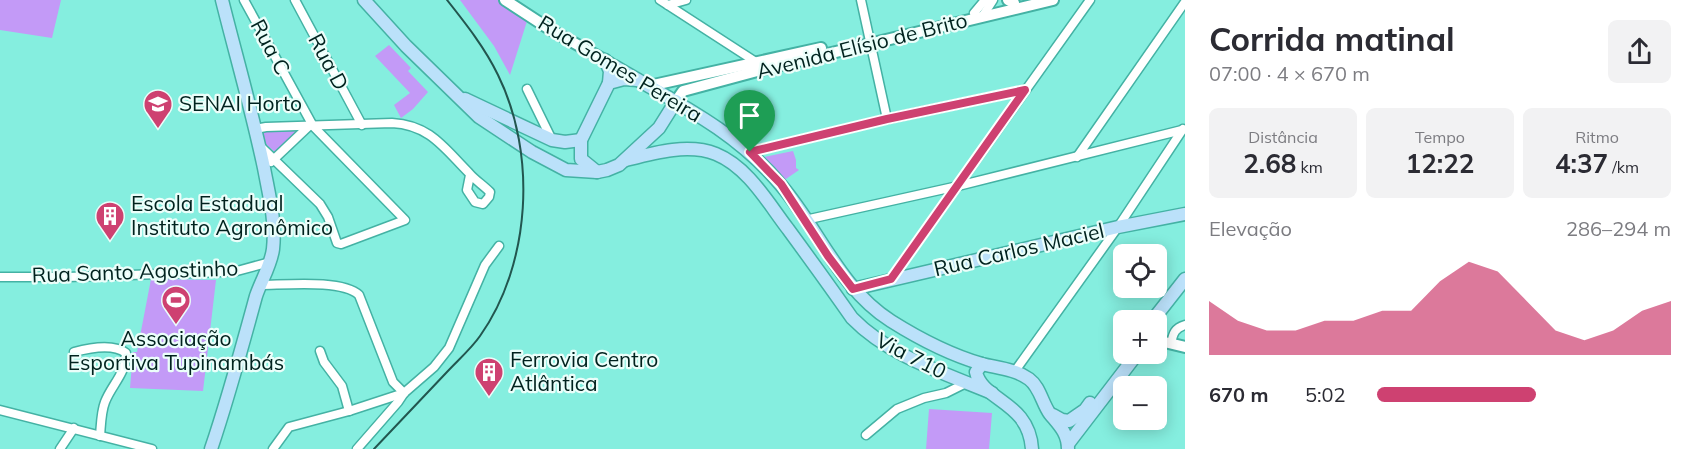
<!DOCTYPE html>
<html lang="pt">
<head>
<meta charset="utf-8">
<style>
  body { margin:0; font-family:Mulish,sans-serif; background:#f2f2f3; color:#2b2b33; height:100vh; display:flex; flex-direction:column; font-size:22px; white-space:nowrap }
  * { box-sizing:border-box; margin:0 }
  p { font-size:20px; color:#7c7c81 }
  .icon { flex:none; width:33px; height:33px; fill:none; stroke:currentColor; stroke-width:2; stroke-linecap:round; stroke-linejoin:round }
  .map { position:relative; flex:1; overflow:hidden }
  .sheet { display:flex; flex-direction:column; background:#fff; width:510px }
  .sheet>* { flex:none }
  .tools { position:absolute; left:1113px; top:244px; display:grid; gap:12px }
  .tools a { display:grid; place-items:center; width:54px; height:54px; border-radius:9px; background:#fff; box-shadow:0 3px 15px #0003; font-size:30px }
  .pin { position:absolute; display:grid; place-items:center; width:51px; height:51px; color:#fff; margin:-62px -26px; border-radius:50% 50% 50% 0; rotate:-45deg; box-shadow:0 0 6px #0007 }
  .pin .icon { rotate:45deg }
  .round { display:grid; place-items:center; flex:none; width:63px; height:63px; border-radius:9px; background:#f2f2f3 }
  .headline { display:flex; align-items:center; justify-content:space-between; height:102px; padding:0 24px }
  h1 { font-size:33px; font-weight:700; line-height:45px }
  .figures { display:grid; grid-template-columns:repeat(3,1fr); gap:9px; height:102px; padding:6px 24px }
  .figures div { display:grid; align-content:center; border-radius:9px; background:#f2f2f3; text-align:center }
  .figures b { font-size:26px; font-weight:700 }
  .figures small { font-size:16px; font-weight:400 }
  .figures p { font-size:16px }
  .chart { height:168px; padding:12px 24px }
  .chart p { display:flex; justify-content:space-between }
  .chart svg { width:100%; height:108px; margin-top:6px; fill:#ce4171; opacity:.7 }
  ul { padding:0 24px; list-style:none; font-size:20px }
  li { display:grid; grid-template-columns:96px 72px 1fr; align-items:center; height:45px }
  li i { height:15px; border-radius:8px; background:#ce4171 }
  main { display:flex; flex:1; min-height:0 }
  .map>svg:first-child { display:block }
  .green { fill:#c39af7 }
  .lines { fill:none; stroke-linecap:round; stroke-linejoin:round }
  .minor-casing { stroke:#44b2a4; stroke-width:11 }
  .tertiary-casing { stroke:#44b2a4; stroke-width:14 }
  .secondary-casing { stroke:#44b2a4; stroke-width:15 }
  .minor { stroke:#fff; stroke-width:8 }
  .tertiary { stroke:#fff; stroke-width:10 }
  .secondary { stroke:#bbe1fa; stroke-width:12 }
  .rail { stroke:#22564f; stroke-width:2 }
  .route-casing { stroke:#fff; stroke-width:12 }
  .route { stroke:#ce4171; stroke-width:8 }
  .labels { text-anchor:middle; stroke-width:4.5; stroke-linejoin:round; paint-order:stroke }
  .street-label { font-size:21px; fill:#00221e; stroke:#ebfefa }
  .poi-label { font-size:21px; fill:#00221e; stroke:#ebfefa; text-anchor:start }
</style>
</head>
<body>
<main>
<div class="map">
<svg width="1185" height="449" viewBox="0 0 1185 449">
  <rect width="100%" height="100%" fill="#85eedf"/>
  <g class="green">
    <polygon points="0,0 61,0 52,38 0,30"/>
    <polygon points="460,0 499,0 528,18 510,75 494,46"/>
    <polygon points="389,45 411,68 408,71 428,92 413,109 401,118 394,105 410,93 375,56"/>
    <polygon points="295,128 302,130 275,152 262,141 260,133 263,132 284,131"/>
    <polygon points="793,151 796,160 796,168 799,170 783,181 764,157"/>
    <polygon points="151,279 216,280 203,391 130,388 133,352 137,352"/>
    <polygon points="929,409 992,413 989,449 926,449"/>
  </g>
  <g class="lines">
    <g class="minor-casing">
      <g id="minor">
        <polyline points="244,0 313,126 405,220 341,244 337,243 328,217 320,204 259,145"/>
        <polyline points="295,0 362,125"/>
        <polyline points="660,0 759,64"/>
        <polyline points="861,0 887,119"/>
        <polyline points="668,5 686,0"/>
        <polyline points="974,13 985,0"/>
        <polyline points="982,17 993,0"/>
        <polyline points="527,89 552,140"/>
        <path d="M255,129L266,127L392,123C430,125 444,148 469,173C475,180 483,185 490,192L489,197L483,204L475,202L467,190L470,175"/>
        <polyline points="750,152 887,119 1025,90"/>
        <polyline points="1077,157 1185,2"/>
        <polyline points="271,162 309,126"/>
        <polyline points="805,220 958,186 1182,130"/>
        <polyline points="0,277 67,277 222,272 237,271 270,262"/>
        <polyline points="891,279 1090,0"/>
        <path d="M260,285C284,285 342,279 359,295L393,382L404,393"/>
        <path d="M1171,344C1173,333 1175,328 1185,325"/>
        <polyline points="320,351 324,362 342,386 349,411"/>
        <path d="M74,352C89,348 113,343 126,353C126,374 112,384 105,402C101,412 101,425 100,436"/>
        <polyline points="1015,371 1118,227 1183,129"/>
        <polyline points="0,410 152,449"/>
        <polyline points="866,435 897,409 924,398 946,393 966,383"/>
        <polyline points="60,449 74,428"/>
        <polyline points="273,449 289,427 349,411 404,393"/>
        <polyline points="357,449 398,402 404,393 434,367 449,348 485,265 499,246"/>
      </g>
    </g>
    <g class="tertiary-casing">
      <g id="tertiary">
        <polyline points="505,0 551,30 610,63"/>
        <polyline points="1008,0 1014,3"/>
        <polyline points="649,86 821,48"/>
        <polyline points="676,101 683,91 761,70 1053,0"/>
        <polyline points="1156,340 1185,347"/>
      </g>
    </g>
    <g class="secondary-casing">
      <g id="secondary">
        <polyline points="364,0 406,46 479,117 532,152 566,170 597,172 607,170 619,165 659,128 676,101"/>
        <polyline points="605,60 610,71 609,83"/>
        <path d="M614,66C673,101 735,130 780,184C819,229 839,288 891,321C918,338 951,355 982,364C998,368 1015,369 1029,379C1040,387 1042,403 1050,414C1059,425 1068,433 1068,449"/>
        <polyline points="465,99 552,140 565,142 581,140"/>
        <path d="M626,160C653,153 688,143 716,154C748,167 768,203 788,229C810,259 831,288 852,318C889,356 944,373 992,393"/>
        <polyline points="597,172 581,159 581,140 609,83 624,79 637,80"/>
        <polyline points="853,289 1118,227 1185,214"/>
        <polyline points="1152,321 1185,279"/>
        <path d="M982,364L976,372C982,401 1029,401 1032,449"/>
        <polyline points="1053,415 1062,420 1069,421 1085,410 1090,403"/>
        <polyline points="1068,444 1137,354"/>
        <path d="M211,449C228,399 242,347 256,296C261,281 271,265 273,249C276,221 269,195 264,168C252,111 236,56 222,0"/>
      </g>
    </g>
    <use href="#minor" class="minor"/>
    <use href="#tertiary" class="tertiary"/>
    <use href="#secondary" class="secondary"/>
    <path class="rail" d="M374,449C398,424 422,398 446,373C457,361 471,349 480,336C531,264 537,154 498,75C485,48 466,24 447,0"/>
  </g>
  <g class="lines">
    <g class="route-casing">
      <polygon id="route" points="1025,90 891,279 853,289 828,256 781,184 750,152 887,119"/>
    </g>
    <use href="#route" class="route"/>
  </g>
  <defs>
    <g id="university-pin" transform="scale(1.5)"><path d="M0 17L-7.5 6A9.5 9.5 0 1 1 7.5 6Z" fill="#ce4171" stroke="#ebfefa"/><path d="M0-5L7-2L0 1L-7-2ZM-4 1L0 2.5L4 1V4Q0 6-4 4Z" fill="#fff"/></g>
    <g id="building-pin" transform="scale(1.5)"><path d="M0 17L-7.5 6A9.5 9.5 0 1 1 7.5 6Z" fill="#ce4171" stroke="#ebfefa"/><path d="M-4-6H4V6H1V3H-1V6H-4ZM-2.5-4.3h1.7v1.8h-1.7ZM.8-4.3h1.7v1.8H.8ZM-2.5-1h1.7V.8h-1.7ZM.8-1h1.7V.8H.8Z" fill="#fff"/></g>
    <g id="stadium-pin" transform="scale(1.5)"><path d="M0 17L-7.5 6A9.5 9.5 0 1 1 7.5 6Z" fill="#ce4171" stroke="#ebfefa"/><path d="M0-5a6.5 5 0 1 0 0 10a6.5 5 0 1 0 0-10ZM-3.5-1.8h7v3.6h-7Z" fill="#fff"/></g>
  </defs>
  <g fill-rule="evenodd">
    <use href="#university-pin" x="158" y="104"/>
    <use href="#building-pin" x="110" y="216"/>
    <use href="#stadium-pin" x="176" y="300"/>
    <use href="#building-pin" x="489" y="372"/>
  </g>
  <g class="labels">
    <g class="street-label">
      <text transform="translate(862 46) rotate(-14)" y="7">Avenida Elísio de Brito</text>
      <text transform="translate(270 47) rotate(62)" y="7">Rua C</text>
      <text transform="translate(328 62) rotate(62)" y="7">Rua D</text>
      <text transform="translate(620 69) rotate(31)" y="7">Rua Gomes Pereira</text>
      <text transform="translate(1019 250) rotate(-13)" y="7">Rua Carlos Maciel</text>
      <text transform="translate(135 272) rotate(-2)" y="7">Rua Santo Agostinho</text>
      <text transform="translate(911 356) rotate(27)" y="7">Via 710</text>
    </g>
    <g class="poi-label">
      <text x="179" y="111">SENAI Horto</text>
      <text x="131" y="211">Escola Estadual<tspan x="131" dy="24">Instituto Agronômico</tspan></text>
      <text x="176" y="346" text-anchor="middle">Associação<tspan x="176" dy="24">Esportiva Tupinambás</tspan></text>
      <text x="510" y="367">Ferrovia Centro<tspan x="510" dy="24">Atlântica</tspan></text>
    </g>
  </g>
</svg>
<div class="tools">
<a><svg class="icon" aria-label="locate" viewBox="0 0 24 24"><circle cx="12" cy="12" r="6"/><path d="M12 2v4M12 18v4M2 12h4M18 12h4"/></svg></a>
<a>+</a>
<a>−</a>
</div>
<div class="pin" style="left:750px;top:152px;background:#1e9e55"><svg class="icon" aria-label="arrive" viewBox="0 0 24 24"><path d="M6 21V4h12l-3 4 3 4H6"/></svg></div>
</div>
<section class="sheet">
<div class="headline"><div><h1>Corrida matinal</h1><p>07:00 · 4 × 670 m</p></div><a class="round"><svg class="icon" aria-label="share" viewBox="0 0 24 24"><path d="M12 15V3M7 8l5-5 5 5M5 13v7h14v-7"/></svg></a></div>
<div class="figures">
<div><p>Distância</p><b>2.68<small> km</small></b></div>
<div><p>Tempo</p><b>12:22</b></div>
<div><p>Ritmo</p><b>4:37<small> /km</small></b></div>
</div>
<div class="chart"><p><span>Elevação</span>286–294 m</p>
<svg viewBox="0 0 160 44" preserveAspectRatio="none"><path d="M0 44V22L10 30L20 34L30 34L40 30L50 30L60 26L70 26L80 14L90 6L100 10L110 22L120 34L130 38L140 34L150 26L160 22V44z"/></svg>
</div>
<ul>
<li><b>670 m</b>5:02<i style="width:54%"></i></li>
</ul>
</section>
</main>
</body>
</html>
